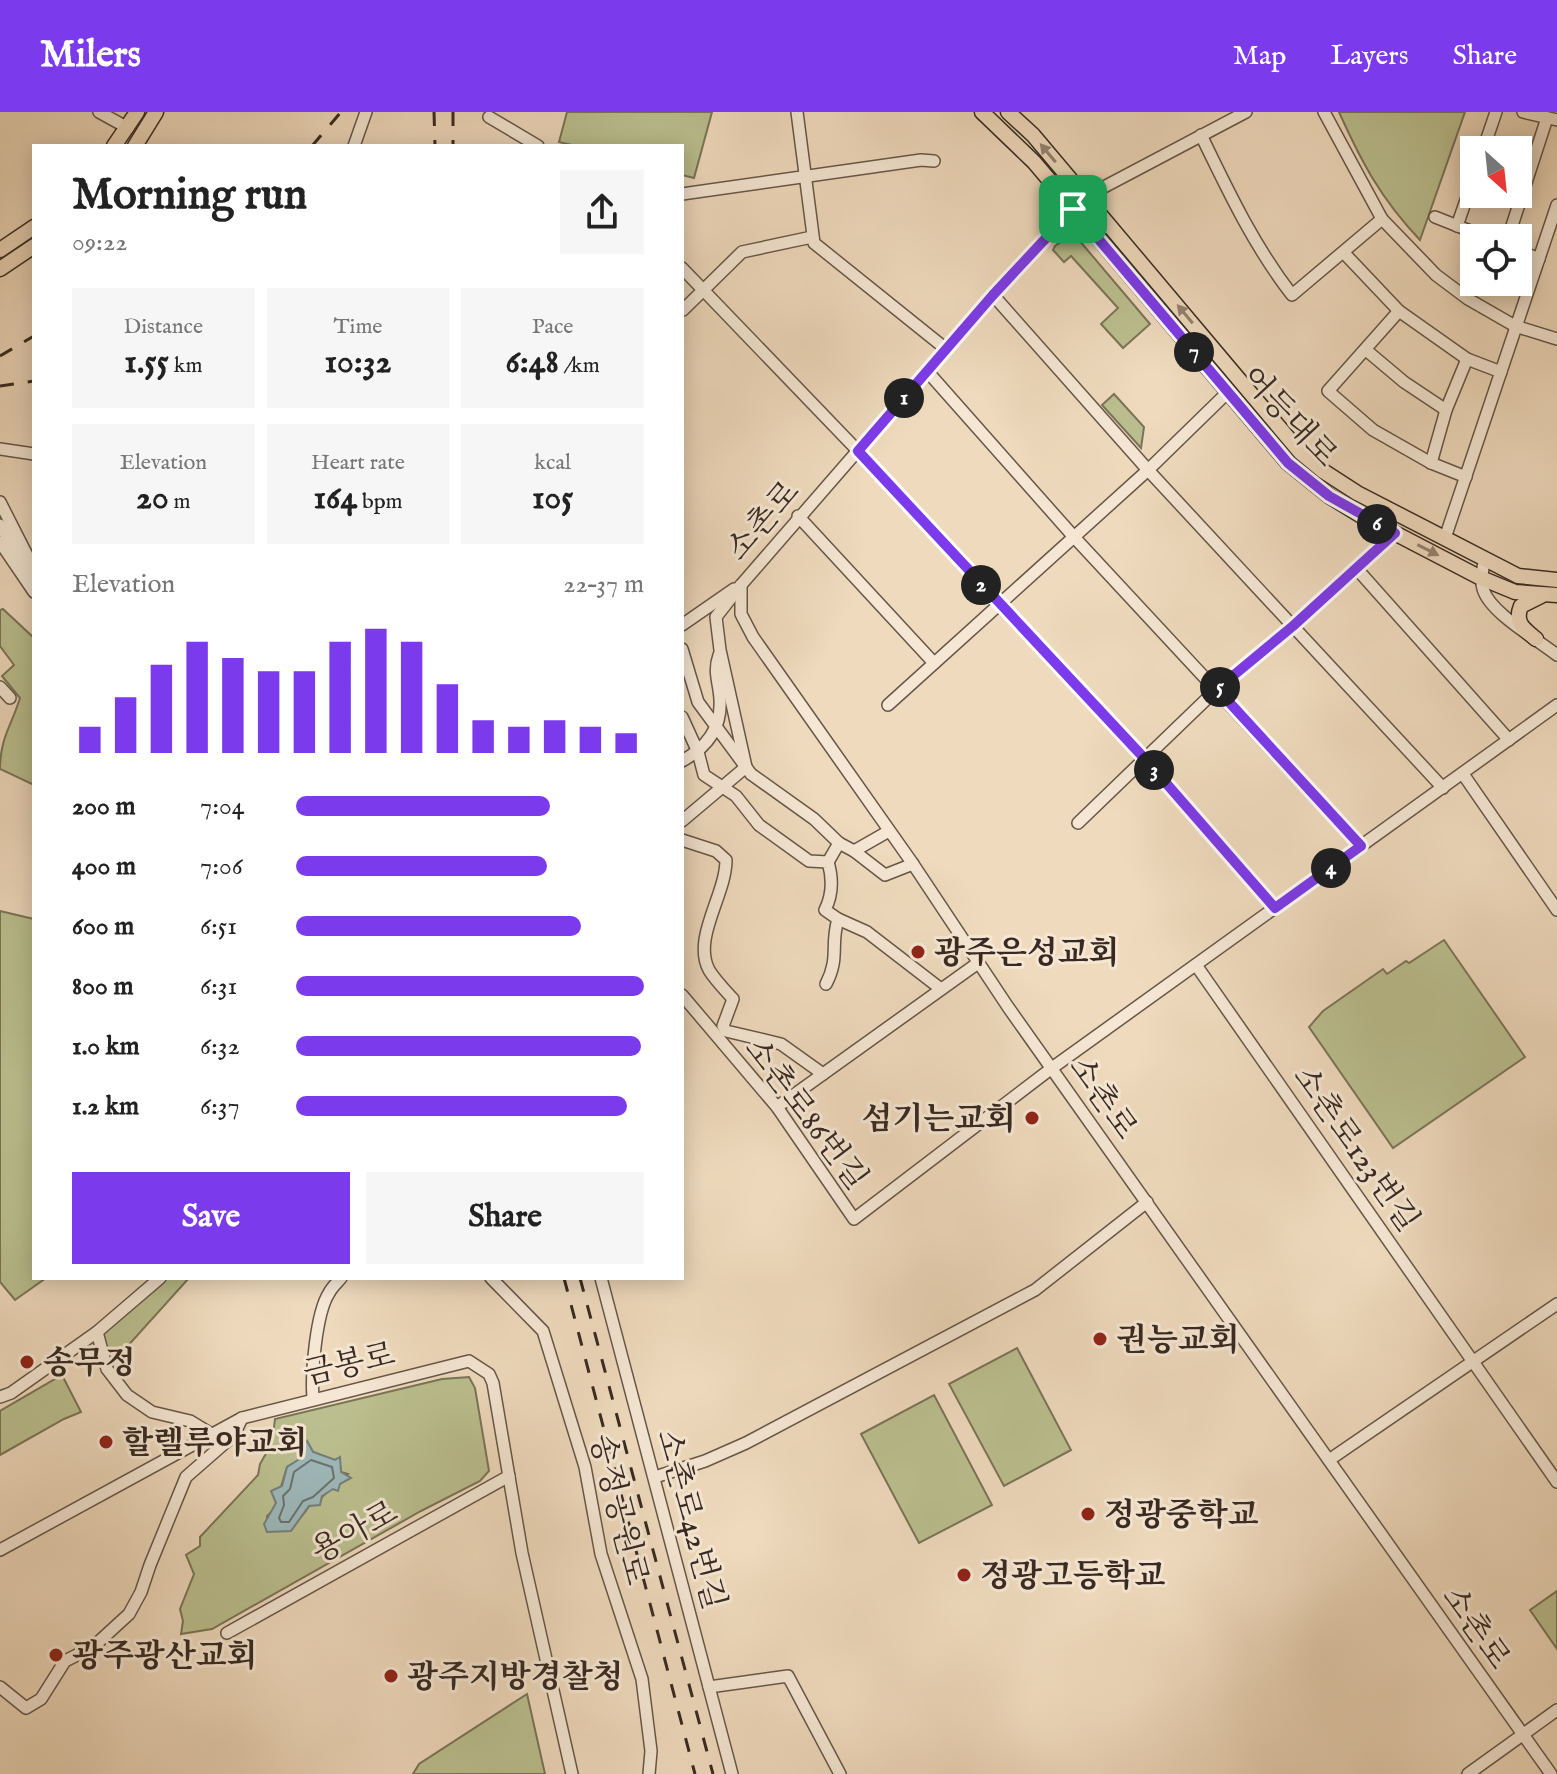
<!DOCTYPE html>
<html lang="en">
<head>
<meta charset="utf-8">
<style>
  body { margin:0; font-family:"IM FELL English","Noto Serif KR",serif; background:#f6f6f6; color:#222; height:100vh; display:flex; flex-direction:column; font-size:30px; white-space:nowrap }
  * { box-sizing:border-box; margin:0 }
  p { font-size:26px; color:#767676 }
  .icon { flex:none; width:44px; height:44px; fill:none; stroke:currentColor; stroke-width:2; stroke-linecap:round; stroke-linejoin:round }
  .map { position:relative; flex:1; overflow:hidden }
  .drawer { position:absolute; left:32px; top:32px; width:652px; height:1136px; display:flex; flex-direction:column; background:#fff; border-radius:0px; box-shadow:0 4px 20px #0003 }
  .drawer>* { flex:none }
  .needle { width:52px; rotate:153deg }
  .buttons { position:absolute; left:1460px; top:24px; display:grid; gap:16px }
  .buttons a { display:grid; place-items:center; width:72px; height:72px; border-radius:0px; background:#fff; box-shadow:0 4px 20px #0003; font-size:40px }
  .pin { position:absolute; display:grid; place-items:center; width:68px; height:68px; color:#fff; margin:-34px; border-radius:16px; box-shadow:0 4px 12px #0006 }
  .km { position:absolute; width:40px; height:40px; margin:-20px; border-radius:50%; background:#222; color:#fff; font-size:22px; line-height:40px; text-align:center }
  .round { display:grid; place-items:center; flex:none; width:84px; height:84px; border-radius:0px; background:#f6f6f6 }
  .summary { display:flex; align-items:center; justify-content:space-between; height:136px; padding:0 40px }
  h1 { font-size:44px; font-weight:700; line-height:60px }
  .figures { display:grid; grid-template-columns:repeat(3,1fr); gap:12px; height:136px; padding:8px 40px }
  .figures div { display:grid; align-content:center; border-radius:0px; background:#f6f6f6; text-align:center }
  .figures b { font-size:34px; font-weight:700 }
  .figures small { font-size:22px; font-weight:400 }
  .figures p { font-size:22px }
  .chart { height:224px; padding:16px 40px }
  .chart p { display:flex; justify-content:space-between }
  .chart svg { width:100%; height:144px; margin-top:8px; stroke:#7c3aed; stroke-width:6 }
  .cta { display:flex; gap:16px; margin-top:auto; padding:16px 40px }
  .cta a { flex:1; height:92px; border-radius:0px; background:#7c3aed; color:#fff; font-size:32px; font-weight:700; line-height:92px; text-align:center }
  .cta a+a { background:#f6f6f6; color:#222 }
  ul { padding:0 40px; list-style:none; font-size:26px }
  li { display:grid; grid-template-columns:128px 96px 1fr; align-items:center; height:60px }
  li i { height:20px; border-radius:10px; background:#7c3aed }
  header { display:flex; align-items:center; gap:48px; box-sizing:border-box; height:112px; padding:0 40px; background:#7c3aed; color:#fff }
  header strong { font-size:38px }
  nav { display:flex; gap:44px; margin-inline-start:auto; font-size:28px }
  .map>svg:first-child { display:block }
  .green { fill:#bbbf8f; stroke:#7a7458; stroke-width:2; fill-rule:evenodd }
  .water { fill:#9db8b9; stroke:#757f7d; stroke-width:2 }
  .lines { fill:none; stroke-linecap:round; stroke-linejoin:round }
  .shore { stroke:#6a716e; stroke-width:2 }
  .minor-casing { stroke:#665649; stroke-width:14 }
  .major-casing { stroke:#382a22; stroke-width:17 }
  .minor { stroke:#f5e7d4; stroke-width:11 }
  .major { stroke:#efdabd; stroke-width:14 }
  .rail { stroke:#382a22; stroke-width:3; stroke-dasharray:14 14; stroke-linecap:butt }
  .oneway { fill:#948270 }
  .route-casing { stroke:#fff; stroke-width:16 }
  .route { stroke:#7c3aed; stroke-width:10 }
  .poi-dot { fill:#8f2418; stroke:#f5e7d4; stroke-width:3 }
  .labels { text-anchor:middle; stroke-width:6; stroke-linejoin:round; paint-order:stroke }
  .street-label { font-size:32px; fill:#382a22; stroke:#f5e7d4 }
  .poi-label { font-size:32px; font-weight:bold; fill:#382a22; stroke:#f5e7d4; text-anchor:start }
</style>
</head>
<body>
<header>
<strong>Milers</strong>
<nav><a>Map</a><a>Layers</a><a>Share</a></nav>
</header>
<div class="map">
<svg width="1557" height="1662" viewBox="0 0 1557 1662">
  <rect width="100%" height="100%" fill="#efdabd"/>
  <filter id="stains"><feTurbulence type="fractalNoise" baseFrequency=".0025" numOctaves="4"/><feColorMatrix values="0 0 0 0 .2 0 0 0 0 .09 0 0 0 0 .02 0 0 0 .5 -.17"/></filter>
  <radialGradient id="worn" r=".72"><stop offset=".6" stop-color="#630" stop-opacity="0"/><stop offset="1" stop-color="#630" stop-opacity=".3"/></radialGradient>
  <g class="green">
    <polygon points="567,0 712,0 694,66 682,63 682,34 576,34 559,30"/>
    <path d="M1339,0H1465L1420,128C1381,87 1362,51 1339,0Z"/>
    <polygon points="1073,121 1150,212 1123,236 1101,212 1118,196 1071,144 1064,150 1053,138 1055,134"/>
    <polygon points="1114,282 1144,315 1141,336 1102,293"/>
    <path d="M3,497L34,526V673L0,657C0,626 11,615 20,586L2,564L14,553L0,534V498Z"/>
    <polygon points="0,799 34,807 34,1166 46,1166 15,1188 0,1170"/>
    <polygon points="1444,828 1525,945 1393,1036 1309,915 1323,899 1383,857 1387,862 1406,849 1409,851"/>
    <polygon points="160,1166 189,1166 107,1257 97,1220"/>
    <polygon points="1017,1236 1071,1338 1004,1374 949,1272"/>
    <polygon points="62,1263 81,1300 64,1307 0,1343 0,1299"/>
    <path d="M469,1265L475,1276L489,1359L480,1369L421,1399L212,1517L181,1522L183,1509L180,1497L194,1462L186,1443L200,1434V1425L258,1363L260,1352L272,1331L275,1307L442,1267ZM307,1329L313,1340L335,1348L339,1346L341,1360L348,1362L322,1385L320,1390L309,1394C300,1410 285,1418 267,1419V1404L274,1398L287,1355L301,1347L302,1333Z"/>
    <polygon points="934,1283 992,1393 919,1431 861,1322"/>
    <polygon points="1557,1479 1557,1537 1530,1498"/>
    <polygon points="527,1582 545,1662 413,1662 419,1652"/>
  </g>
  <polygon class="water" points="307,1329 313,1340 335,1348 340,1345 341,1360 351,1366 340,1372 338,1379 333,1377 322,1384 320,1393 309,1394 291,1419 267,1420 264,1412 276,1391 271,1379 282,1374 287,1355 301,1346 302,1332"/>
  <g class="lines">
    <polygon class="shore" points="311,1348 332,1355 334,1366 313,1385 303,1389 289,1410 281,1410 279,1406 284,1393 283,1384 290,1377 294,1360"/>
    <g class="minor-casing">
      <g id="minor">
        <polyline points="99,0 128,16"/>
        <polyline points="797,0 814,131 946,237"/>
        <polyline points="1324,0 1382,107 1436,163 1468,187 1515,214 1557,227"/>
        <polyline points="1523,0 1557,8"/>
        <polyline points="489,5 538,34"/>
        <path d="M1201,23C1228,79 1254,134 1292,183L1382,107"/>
        <polyline points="354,34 366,0"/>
        <polyline points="1483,38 1496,0"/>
        <polyline points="682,82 921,48 934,49"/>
        <polyline points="1435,105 1488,126"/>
        <polyline points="1457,114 1474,65"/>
        <polyline points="1508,126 1547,6"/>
        <polyline points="1518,138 1539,147"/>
        <polyline points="1344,141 1399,199 1467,247 1501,260"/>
        <polyline points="682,156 858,339 1145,647 1275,796"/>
        <polyline points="993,183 1148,358 1443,676"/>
        <polyline points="683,198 742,140 812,125"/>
        <polyline points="1399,199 1328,279 1373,318 1431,351 1466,365"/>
        <polyline points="1366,238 1404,270 1446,298"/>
        <polyline points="927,259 1074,425 1361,734"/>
        <polyline points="0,337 34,342"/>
        <polyline points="1431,351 1446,298 1467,247"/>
        <polyline points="0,390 34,457"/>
        <polyline points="798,404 934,551"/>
        <polyline points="0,413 34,469"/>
        <polyline points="1445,426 1557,93"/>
        <polyline points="0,430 34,480"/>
        <path d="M1485,446C1483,456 1480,466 1483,477C1490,501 1537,527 1557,543"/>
        <polyline points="1357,457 1509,628"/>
        <polyline points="741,473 741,502 753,525 913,752 1008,895 1551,1662"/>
        <polyline points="682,513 734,477"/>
        <polyline points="682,537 698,590 751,662 814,707 839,731"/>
        <polyline points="0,575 10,586"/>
        <polyline points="888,593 1148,358 1228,280"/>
        <path d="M682,605L698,640L704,663L736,684L759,713L809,749L828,750C833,767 833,782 825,798L838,807L867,820L941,877"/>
        <path d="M682,649C706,636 722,616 720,587C719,570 713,560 719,543"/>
        <polyline points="1463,662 1557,798"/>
        <polyline points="682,709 746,655 720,538 716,505 741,473 993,183 1085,85 1246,0"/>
        <polyline points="1078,711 1217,577 1293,514 1395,421"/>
        <path d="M682,728L716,739L726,748C726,783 692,826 709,858C715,868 725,878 733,887L723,914L726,919L781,932L823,962"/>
        <polyline points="854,739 885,763 913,752"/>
        <polyline points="828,750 839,731 854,739 889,719"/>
        <polyline points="1196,853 1557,1370"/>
        <path d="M826,872C840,845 830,834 838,807"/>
        <polyline points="682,883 777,995 854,1107 1052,956 1557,593"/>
        <polyline points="777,995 978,851"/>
        <polyline points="491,1166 543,1219 585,1355 601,1442 642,1567 651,1639 649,1662"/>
        <polyline points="601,1166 732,1662"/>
        <polyline points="97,1220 107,1257 127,1283 152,1300 190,1309 213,1323"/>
        <polyline points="0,1285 11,1281 97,1220 160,1166"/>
        <path d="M313,1286C311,1262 316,1201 329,1181C332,1175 337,1171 341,1166"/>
        <polyline points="1329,1348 1557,1192"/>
        <polyline points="655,1365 705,1349 746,1331 1035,1178 1147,1090"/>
        <polyline points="0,1438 242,1306 469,1249 489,1262 493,1271 522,1441 572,1662"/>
        <polyline points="227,1521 509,1364"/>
        <polyline points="0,1575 26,1596 41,1587 65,1549 93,1535 129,1502 141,1480 150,1453 186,1365 234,1323 242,1306"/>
        <polyline points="709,1575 788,1564 840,1662"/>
        <polyline points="1468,1662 1557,1598"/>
      </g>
    </g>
    <g class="major-casing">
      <g id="major">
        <polyline points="982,0 1034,50 1288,351 1329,384 1360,403 1481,466 1515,480 1557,483"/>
        <polyline points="1008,0 1033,23 1300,340 1323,359 1357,381 1518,464 1557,468"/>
        <polyline points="114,34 137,0"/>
        <polyline points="135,34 156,0"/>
        <polyline points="0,138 34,115"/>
        <polyline points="0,157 34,134"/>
        <path d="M1536,527C1524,517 1514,511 1521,494L1541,484"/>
      </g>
    </g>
    <use href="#minor" class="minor"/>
    <use href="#major" class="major"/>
    <g class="rail">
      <polyline points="434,0 435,34"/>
      <polyline points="453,0 453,34"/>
      <polyline points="312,34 341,0"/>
      <polyline points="0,244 34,224"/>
      <polyline points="0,274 34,269"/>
      <polyline points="564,1166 695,1662"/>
      <polyline points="580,1166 713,1662"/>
    </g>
  </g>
  <defs><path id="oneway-solid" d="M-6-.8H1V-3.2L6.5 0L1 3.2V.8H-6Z" transform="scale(2)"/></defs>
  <g class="oneway">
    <use href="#oneway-solid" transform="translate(1048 41) rotate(-130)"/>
    <use href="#oneway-solid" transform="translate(1185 202) rotate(-130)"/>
    <use href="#oneway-solid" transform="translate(1428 438) rotate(27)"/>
  </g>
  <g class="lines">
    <g class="route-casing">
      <polygon id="route" points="1073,97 1288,351 1329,384 1395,421 1293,514 1217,577 1361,734 1275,796 1145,647 858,339 993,183"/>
    </g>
    <use href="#route" class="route"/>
  </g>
  <g class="poi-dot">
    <circle cx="918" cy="840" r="8"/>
    <circle cx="1032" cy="1006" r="8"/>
    <circle cx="1100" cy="1227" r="8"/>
    <circle cx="27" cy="1250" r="8"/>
    <circle cx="106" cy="1330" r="8"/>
    <circle cx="1088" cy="1402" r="8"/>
    <circle cx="964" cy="1463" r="8"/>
    <circle cx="56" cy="1543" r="8"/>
    <circle cx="391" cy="1564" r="8"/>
  </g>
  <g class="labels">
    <g class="street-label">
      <text transform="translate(1290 304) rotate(47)" y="11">어등대로</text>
      <text transform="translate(762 408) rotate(-49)" y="11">소촌로</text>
      <text transform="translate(1104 985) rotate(55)" y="11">소촌로</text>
      <text transform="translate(807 1001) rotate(53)" y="11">소촌로86번길</text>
      <text transform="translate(1357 1036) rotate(55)" y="11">소촌로123번길</text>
      <text transform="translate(349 1251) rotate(-13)" y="11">금봉로</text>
      <text transform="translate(620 1397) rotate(76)" y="11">송정공원로</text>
      <text transform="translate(692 1407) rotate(75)" y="11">소촌로42번길</text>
      <text transform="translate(354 1419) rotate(-29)" y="11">용아로</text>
      <text transform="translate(1477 1515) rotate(55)" y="11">소촌로</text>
    </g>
    <g class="poi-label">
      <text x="934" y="851">광주은성교회</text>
      <text x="1016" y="1017" text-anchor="end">섬기는교회</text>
      <text x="1116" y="1238">권능교회</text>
      <text x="43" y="1261">송무정</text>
      <text x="122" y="1341">할렐루야교회</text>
      <text x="1104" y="1413">정광중학교</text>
      <text x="980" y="1474">정광고등학교</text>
      <text x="72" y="1554">광주광산교회</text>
      <text x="407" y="1575">광주지방경찰청</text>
    </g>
  </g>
  <rect width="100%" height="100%" filter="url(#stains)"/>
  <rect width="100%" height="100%" fill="url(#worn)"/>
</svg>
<div class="buttons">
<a><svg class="needle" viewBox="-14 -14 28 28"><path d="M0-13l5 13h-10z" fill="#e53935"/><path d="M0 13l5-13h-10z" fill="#767676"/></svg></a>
<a><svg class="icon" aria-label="locate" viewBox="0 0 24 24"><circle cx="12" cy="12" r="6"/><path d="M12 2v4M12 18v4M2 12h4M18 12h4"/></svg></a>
</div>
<div class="pin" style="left:1073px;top:97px;background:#1e9e55"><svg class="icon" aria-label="arrive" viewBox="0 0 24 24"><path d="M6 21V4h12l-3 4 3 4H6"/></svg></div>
<b class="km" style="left:904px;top:286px">1</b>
<b class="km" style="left:981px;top:473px">2</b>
<b class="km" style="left:1154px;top:658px">3</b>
<b class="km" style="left:1331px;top:756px">4</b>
<b class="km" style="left:1220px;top:575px">5</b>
<b class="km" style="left:1377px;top:412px">6</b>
<b class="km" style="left:1194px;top:240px">7</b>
<section class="drawer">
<div class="summary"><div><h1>Morning run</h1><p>09:22</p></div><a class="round"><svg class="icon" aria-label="share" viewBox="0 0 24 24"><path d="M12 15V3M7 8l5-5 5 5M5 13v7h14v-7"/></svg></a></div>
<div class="figures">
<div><p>Distance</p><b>1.55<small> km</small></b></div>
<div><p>Time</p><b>10:32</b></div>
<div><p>Pace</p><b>6:48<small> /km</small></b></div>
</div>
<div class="figures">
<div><p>Elevation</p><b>20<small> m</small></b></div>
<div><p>Heart rate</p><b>164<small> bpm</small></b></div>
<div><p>kcal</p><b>105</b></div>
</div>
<div class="chart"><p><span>Elevation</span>22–37 m</p>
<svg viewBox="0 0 160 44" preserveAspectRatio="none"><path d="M5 44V36M15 44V27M25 44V17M35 44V10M45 44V15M55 44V19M65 44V19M75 44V10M85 44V6M95 44V10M105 44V23M115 44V34M125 44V36M135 44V34M145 44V36M155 44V38"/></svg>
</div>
<ul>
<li><b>200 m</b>7:04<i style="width:73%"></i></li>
<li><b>400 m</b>7:06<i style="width:72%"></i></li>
<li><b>600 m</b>6:51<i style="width:82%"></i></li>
<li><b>800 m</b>6:31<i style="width:100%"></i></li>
<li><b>1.0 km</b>6:32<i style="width:99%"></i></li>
<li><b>1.2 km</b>6:37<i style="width:95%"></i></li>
</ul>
<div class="cta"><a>Save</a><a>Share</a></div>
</section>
</div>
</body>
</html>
